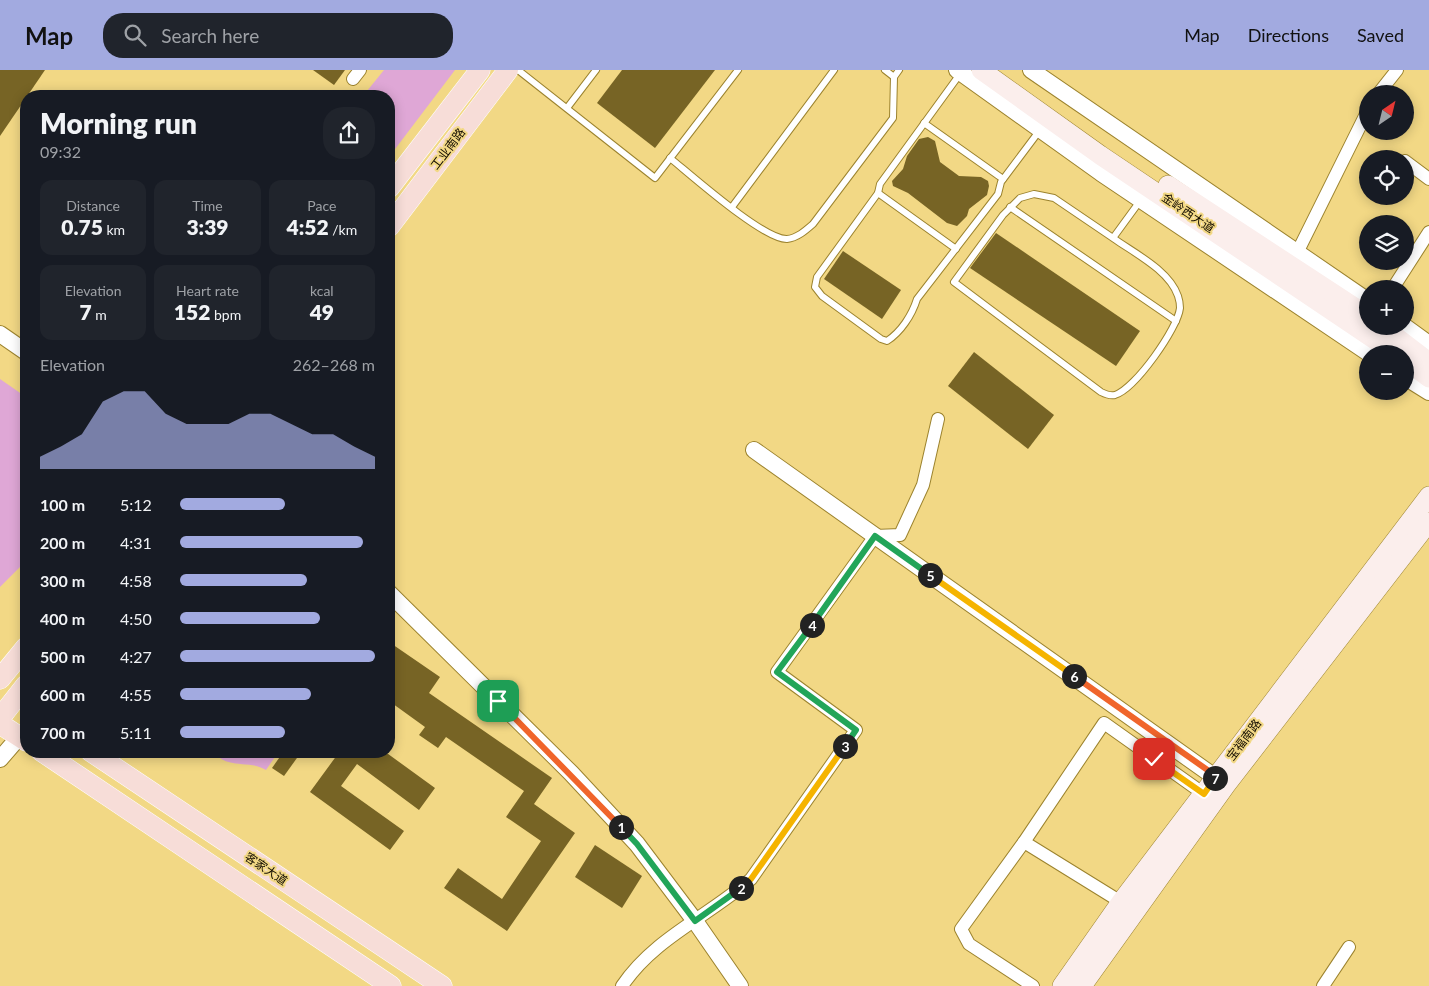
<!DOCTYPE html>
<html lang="en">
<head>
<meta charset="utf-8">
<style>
  body { margin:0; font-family:Lato,"Noto Sans SC",sans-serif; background:#20242c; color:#f1f3f6; height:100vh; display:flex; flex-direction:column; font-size:19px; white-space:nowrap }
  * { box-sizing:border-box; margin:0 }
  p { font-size:16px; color:#9ea1a6 }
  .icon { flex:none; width:28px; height:28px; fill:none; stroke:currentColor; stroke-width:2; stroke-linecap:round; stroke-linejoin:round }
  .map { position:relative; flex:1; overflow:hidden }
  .details { position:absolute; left:20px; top:20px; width:375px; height:668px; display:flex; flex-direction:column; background:#171b24; border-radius:20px; box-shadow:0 2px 12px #0003 }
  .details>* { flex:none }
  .needle { width:32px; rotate:35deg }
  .tools { position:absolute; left:1359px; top:15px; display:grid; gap:10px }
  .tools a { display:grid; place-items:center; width:55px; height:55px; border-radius:50%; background:#171b24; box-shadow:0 2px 12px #0003; font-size:25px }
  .pin { position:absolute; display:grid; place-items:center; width:42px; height:42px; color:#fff; margin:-21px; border-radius:10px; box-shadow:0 2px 8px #0006 }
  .km { position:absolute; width:25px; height:25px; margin:-12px; border-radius:50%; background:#222; color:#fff; font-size:14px; line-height:25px; text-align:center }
  .round { display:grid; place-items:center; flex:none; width:52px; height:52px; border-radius:20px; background:#20242c }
  .summary { display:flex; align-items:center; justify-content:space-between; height:85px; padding:0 20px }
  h1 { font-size:28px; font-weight:800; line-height:38px }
  .metrics { display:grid; grid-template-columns:repeat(3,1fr); gap:8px; height:85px; padding:5px 20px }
  .metrics div { display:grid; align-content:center; border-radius:12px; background:#20242c; text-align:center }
  .metrics b { font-size:21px; font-weight:800 }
  .metrics small { font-size:14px; font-weight:400 }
  .metrics p { font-size:14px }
  .chart { height:140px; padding:10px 20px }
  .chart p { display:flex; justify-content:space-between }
  .chart svg { width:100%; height:90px; margin-top:5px; fill:#a2aae0; opacity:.7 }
  ul { padding:0 20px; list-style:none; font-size:16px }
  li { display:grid; grid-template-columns:80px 60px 1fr; align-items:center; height:38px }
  li i { height:12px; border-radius:6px; background:#a2aae0 }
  header { display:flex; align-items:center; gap:30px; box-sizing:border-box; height:70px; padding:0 25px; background:#a2aae0; color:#111 }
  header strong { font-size:24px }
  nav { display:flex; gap:28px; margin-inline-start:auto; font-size:18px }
  .search { width:350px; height:45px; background:#20242c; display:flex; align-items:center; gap:12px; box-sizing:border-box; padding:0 18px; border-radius:20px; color:#9ea1a6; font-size:19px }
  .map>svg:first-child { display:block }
  .green { fill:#dfa7d6 }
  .building { fill:#776425 }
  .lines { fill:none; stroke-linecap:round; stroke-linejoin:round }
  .service-casing { stroke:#9c832e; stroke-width:8 }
  .minor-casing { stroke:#9c832e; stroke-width:14 }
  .tertiary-casing { stroke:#9c832e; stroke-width:18 }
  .secondary-casing { stroke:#9c832e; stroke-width:20 }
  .primary-casing { stroke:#fff; stroke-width:21 }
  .service { stroke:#fff; stroke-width:6 }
  .minor { stroke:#fff; stroke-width:12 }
  .tertiary { stroke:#fff; stroke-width:16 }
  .secondary { stroke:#fbeeec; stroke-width:19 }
  .primary { stroke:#f7ddd8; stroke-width:20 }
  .split-1-casing { stroke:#fff; stroke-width:10 }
  .split-2-casing { stroke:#fff; stroke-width:10 }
  .split-3-casing { stroke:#fff; stroke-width:10 }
  .split-4-casing { stroke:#fff; stroke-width:10 }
  .split-5-casing { stroke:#fff; stroke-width:10 }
  .split-6-casing { stroke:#fff; stroke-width:10 }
  .split-7-casing { stroke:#fff; stroke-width:10 }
  .split-8-casing { stroke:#fff; stroke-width:10 }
  .split-1 { stroke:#f0652b; stroke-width:6 }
  .split-2 { stroke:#22a559; stroke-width:6 }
  .split-3 { stroke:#f5b400; stroke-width:6 }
  .split-4 { stroke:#22a559; stroke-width:6 }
  .split-5 { stroke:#22a559; stroke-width:6 }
  .split-6 { stroke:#f5b400; stroke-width:6 }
  .split-7 { stroke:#f0652b; stroke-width:6 }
  .split-8 { stroke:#f5b400; stroke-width:6 }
  .labels { text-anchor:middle; stroke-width:4; stroke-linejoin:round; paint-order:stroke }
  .street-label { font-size:12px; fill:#140d00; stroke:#f2d885 }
</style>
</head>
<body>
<header>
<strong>Map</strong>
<div class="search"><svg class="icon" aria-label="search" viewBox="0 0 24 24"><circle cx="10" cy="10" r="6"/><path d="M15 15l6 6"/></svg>Search here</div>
<nav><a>Map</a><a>Directions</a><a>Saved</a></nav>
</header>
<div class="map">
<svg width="1429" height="916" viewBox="0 0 1429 916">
  <rect width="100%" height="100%" fill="#f2d885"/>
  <g class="green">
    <polygon points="384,0 455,0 389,87 389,26 363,26"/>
    <polygon points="0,309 26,327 26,491 0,517"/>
    <path d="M212,681H279L266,700C249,689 229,701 212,681Z"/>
  </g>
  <g class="building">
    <polygon points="0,0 45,0 0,66"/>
    <polygon points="313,0 345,0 334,15"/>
    <polygon points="622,0 715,0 655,78 597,33"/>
    <polygon points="928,67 935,71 940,92 959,106 981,107 988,111 989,116 987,125 969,139 967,146 957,156 947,153 908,123 893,116 892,111 903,99 907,86 919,69"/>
    <polygon points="996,163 1140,261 1116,296 970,198"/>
    <polygon points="843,181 901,220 882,249 824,209"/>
    <polygon points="974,282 1054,345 1028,379 948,316"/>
    <polygon points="389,572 440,607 429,623 552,708 534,734 575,763 507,861 444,818 458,798 502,829 541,771 506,747 524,721 446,667 438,678 419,665 425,657 389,631"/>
    <polygon points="284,681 302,681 284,706 272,698"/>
    <polygon points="340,681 384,681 435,718 419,740 357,694 341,716 404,761 390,780 310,722"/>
    <polygon points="595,775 642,806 622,838 575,807"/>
  </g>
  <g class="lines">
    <g class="service-casing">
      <g id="service">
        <polyline points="518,0 655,108 738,0"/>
        <polyline points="885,0 894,7 899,0"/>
        <path d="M960,4L880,114L878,123L817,207L815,217L822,226L881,269L887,271C901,262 912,245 917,229L998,124L1001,112L1040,60"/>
        <polyline points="567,38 596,0"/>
        <polyline points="924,53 1003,109"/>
        <path d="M670,88C691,105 764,170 787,169C797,168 805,161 813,154L893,48L894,7"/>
        <polyline points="878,123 956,179"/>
        <polyline points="732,137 834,0"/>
        <polyline points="1010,137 1176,251"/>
        <path d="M1113,168C1134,183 1169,200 1178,226C1179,229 1180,235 1180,238C1178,258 1135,319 1115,325C1111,326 1105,324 1101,322L954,212L1003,145L1020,128L1034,124L1054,128L1113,168L1140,131"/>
      </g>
    </g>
    <g class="minor-casing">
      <g id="minor">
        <polyline points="353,9 360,0"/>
        <polyline points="1378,24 1397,0"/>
        <polyline points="1405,91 1429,109"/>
        <polyline points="1294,189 1368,40"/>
        <polyline points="1393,218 1429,162"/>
        <polyline points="1024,772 1121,832"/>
        <path d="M622,916C654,868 709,846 751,809L856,660L777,602L875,466L900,465L923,415L938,349"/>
        <polyline points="1033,916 969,874 961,859 1024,772 1104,653 1204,724"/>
        <polyline points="1323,916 1349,877"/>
      </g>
    </g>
    <g class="tertiary-casing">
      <g id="tertiary">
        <polyline points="957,0 1101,103 1370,284"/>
        <polyline points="1031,0 1368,231"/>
        <polyline points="1404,256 1429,274"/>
        <polyline points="0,264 26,282"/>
        <polyline points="1405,307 1429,322"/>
        <polyline points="754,380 1226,715"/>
        <polyline points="389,523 571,703 637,774 695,851 740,916"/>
        <polyline points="0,689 19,667"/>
      </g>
    </g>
    <g class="secondary-casing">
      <g id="secondary">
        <polyline points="981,0 1100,85 1396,284"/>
        <polyline points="1168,115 1368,246"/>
        <polyline points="1382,256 1429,292"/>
        <polyline points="1405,290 1429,308"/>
        <polyline points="1062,916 1121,832 1429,426"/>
        <polyline points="1082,916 1226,715 1429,452"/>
      </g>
    </g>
    <g class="primary-casing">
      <g id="primary">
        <polyline points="389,118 480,0"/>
        <polyline points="389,157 508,0"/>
        <polyline points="0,609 26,577"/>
        <polyline points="0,648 26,615"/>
        <polyline points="0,654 26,671"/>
        <polyline points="41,681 391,916"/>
        <polyline points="90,681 442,916"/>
      </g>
    </g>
    <use href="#service" class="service"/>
    <use href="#minor" class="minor"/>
    <use href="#tertiary" class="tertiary"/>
    <use href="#secondary" class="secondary"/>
    <use href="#primary" class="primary"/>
  </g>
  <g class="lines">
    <g class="split-1-casing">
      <polyline id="split-1" points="498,631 621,757"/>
    </g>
    <g class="split-2-casing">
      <polyline id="split-2" points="621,757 637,774 695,851 741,818"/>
    </g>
    <g class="split-3-casing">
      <polyline id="split-3" points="741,818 751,809 845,676"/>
    </g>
    <g class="split-4-casing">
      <polyline id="split-4" points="812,555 777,602 856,660 845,676"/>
    </g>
    <g class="split-5-casing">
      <polyline id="split-5" points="812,555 875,466 930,505"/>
    </g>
    <g class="split-6-casing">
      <polyline id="split-6" points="930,505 1074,606"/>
    </g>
    <g class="split-7-casing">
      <polyline id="split-7" points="1074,606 1216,706 1215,708"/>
    </g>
    <g class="split-8-casing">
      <polyline id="split-8" points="1154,689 1204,724 1215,708"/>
    </g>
    <use href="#split-1" class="split-1"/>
    <use href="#split-2" class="split-2"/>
    <use href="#split-3" class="split-3"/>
    <use href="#split-4" class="split-4"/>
    <use href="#split-5" class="split-5"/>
    <use href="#split-6" class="split-6"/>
    <use href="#split-7" class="split-7"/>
    <use href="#split-8" class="split-8"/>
  </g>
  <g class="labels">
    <g class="street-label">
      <text transform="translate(448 79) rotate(-53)" y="4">工业南路</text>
      <text transform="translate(1188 143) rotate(34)" y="4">金岭西大道</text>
      <text transform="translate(1244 670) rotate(-53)" y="4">宝福南路</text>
      <text transform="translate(266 799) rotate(34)" y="4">客家大道</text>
    </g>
  </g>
</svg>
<div class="tools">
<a><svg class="needle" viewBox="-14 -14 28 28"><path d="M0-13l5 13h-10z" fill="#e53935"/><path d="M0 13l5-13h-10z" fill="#9ea1a6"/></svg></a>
<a><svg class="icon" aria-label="locate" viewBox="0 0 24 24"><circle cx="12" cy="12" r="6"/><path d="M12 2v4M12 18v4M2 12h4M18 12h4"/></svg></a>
<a><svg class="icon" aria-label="layers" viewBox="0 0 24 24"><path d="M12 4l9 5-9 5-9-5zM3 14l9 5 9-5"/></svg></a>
<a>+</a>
<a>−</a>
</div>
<div class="pin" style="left:498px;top:631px;background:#1e9e55"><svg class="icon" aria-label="arrive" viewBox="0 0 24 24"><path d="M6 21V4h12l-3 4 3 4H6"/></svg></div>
<div class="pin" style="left:1154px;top:689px;background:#d93025"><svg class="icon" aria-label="check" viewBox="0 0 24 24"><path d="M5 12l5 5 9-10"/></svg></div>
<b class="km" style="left:621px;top:757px">1</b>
<b class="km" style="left:741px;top:818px">2</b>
<b class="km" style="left:845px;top:676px">3</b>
<b class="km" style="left:812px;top:555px">4</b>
<b class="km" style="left:930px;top:505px">5</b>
<b class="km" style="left:1074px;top:606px">6</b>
<b class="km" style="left:1215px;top:708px">7</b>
<section class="details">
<div class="summary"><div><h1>Morning run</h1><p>09:32</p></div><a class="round"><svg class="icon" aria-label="share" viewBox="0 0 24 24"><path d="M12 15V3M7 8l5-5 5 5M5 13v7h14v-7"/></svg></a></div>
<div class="metrics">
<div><p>Distance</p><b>0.75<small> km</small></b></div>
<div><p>Time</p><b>3:39</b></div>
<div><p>Pace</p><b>4:52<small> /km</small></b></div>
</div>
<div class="metrics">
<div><p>Elevation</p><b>7<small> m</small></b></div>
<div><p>Heart rate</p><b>152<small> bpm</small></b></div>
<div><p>kcal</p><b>49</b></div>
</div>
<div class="chart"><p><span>Elevation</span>262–268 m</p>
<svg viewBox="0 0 160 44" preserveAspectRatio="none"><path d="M0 44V38L10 33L20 27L30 11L40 6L50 6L60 17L70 22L80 22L90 22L100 17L110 17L120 22L130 27L140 27L150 33L160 38V44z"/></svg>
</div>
<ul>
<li><b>100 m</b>5:12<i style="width:54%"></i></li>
<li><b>200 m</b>4:31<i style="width:94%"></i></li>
<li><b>300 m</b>4:58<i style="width:65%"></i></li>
<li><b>400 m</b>4:50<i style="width:72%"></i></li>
<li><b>500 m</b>4:27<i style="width:100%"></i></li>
<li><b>600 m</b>4:55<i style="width:67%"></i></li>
<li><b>700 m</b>5:11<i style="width:54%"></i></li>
</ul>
</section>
</div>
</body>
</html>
